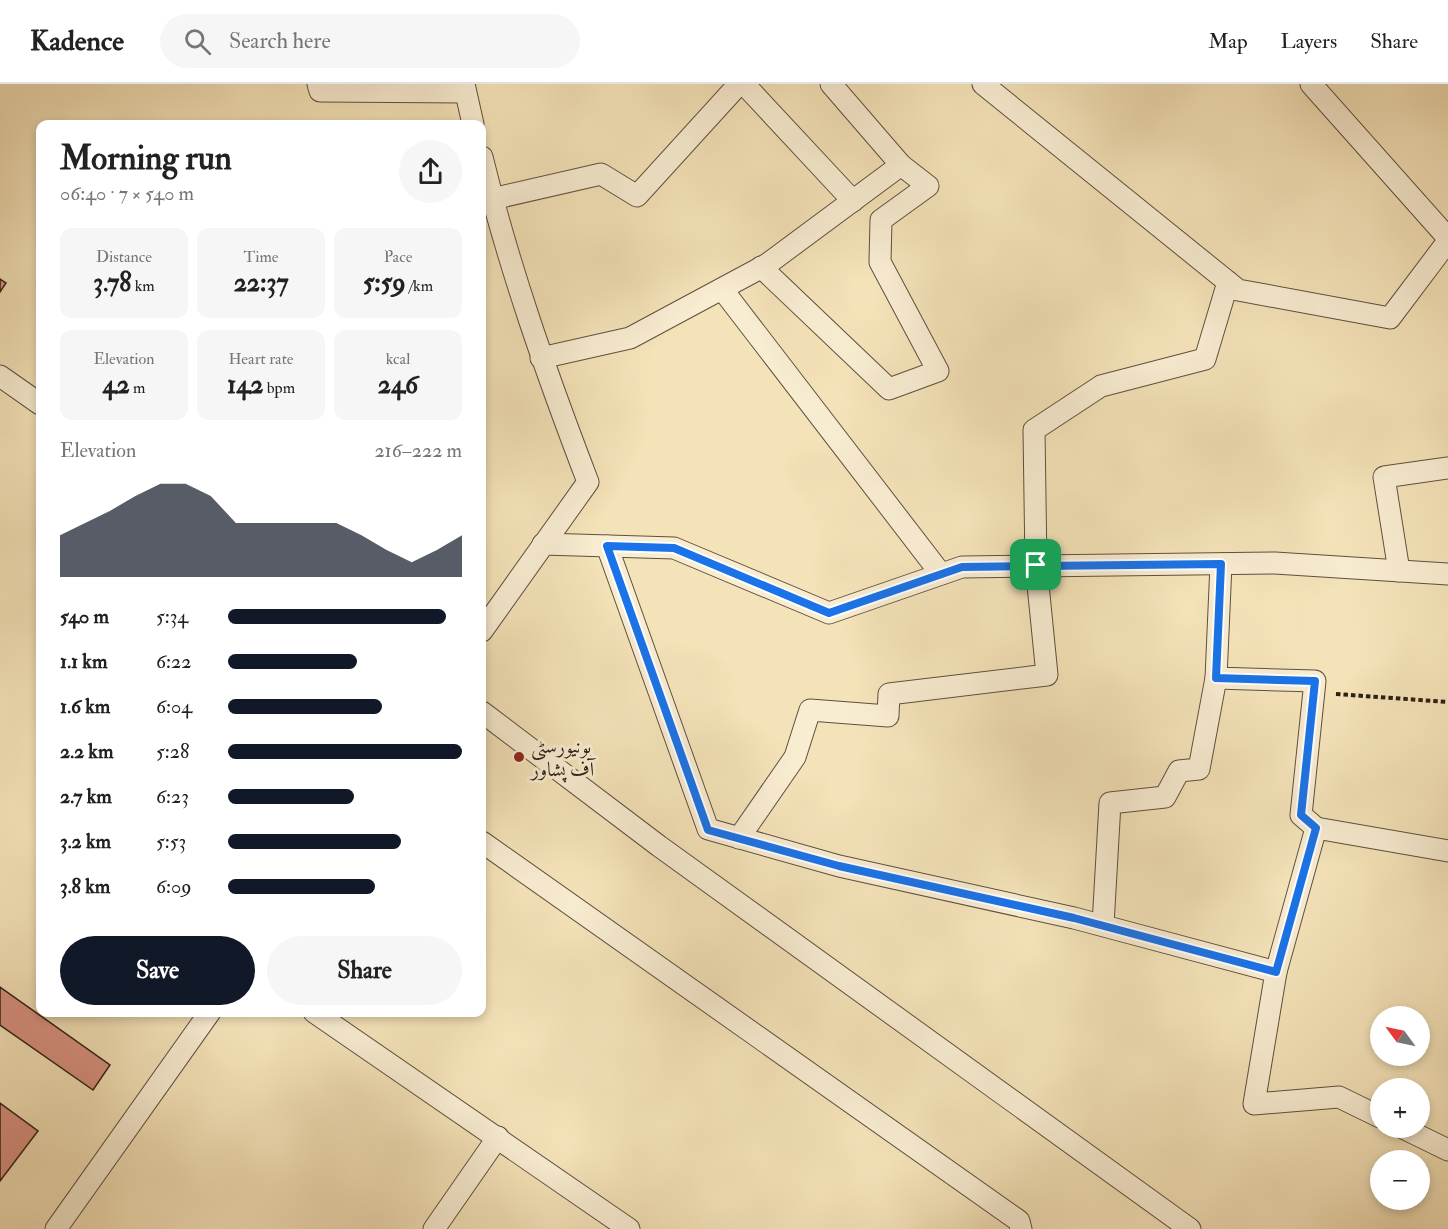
<!DOCTYPE html>
<html lang="en">
<head>
<meta charset="utf-8">
<style>
  body { margin:0; font-family:"IM FELL Double Pica",Amiri,serif; background:#f6f6f6; color:#222; height:100vh; display:flex; flex-direction:column; font-size:22px; white-space:nowrap }
  * { box-sizing:border-box; margin:0 }
  p { font-size:20px; color:#767676 }
  .icon { flex:none; width:33px; height:33px; fill:none; stroke:currentColor; stroke-width:2; stroke-linecap:round; stroke-linejoin:round }
  .map { position:relative; flex:1; overflow:hidden }
  .panel { position:absolute; left:36px; top:36px; width:450px; height:897px; display:flex; flex-direction:column; background:#fff; border-radius:12px; box-shadow:0 3px 9px #0003 }
  .panel>* { flex:none }
  .needle { width:39px; rotate:303deg }
  .fabs { position:absolute; left:1370px; top:922px; display:grid; gap:12px }
  .fabs a { display:grid; place-items:center; width:60px; height:60px; border-radius:50%; background:#fff; box-shadow:0 3px 9px #0003; font-size:30px }
  .pin { position:absolute; display:grid; place-items:center; width:51px; height:51px; color:#fff; margin:-26px; border-radius:12px; box-shadow:0 3px 9px #0006 }
  .round { display:grid; place-items:center; flex:none; width:63px; height:63px; border-radius:32px; background:#f6f6f6 }
  .overview { display:flex; align-items:center; justify-content:space-between; height:102px; padding:0 24px }
  h1 { font-size:33px; font-weight:800; line-height:45px }
  .figures { display:grid; grid-template-columns:repeat(3,1fr); gap:9px; height:102px; padding:6px 24px }
  .figures div { display:grid; align-content:center; border-radius:12px; background:#f6f6f6; text-align:center }
  .figures b { font-size:26px; font-weight:800 }
  .figures small { font-size:16px; font-weight:400 }
  .figures p { font-size:16px }
  .chart { height:168px; padding:12px 24px }
  .chart p { display:flex; justify-content:space-between }
  .chart svg { width:100%; height:108px; margin-top:6px; fill:#111827; opacity:.7 }
  .button { display:flex; gap:12px; margin-top:auto; padding:12px 24px }
  .button a { flex:1; height:69px; border-radius:36px; background:#111827; color:#fff; font-size:24px; font-weight:800; line-height:69px; text-align:center }
  .button a+a { background:#f6f6f6; color:#222 }
  ul { padding:0 24px; list-style:none; font-size:20px }
  li { display:grid; grid-template-columns:96px 72px 1fr; align-items:center; height:45px }
  li i { height:15px; border-radius:8px; background:#111827 }
  header { display:flex; align-items:center; gap:36px; box-sizing:border-box; height:84px; padding:0 30px; background:#fff; border-bottom:2px solid #e0e0e0 }
  header strong { font-size:28px }
  nav { display:flex; gap:33px; margin-inline-start:auto; font-size:21px }
  .search { width:420px; height:54px; background:#f6f6f6; display:flex; align-items:center; gap:15px; box-sizing:border-box; padding:0 21px; border-radius:33px; color:#767676; font-size:22px }
  .map>svg:first-child { display:block }
  .building { fill:#d89180; stroke:#2c2016; stroke-width:1.5 }
  .lines { fill:none; stroke-linecap:round; stroke-linejoin:round }
  .minor-casing { stroke:#5e503e; stroke-width:23 }
  .path { stroke:#2c2016; stroke-width:4; stroke-dasharray:4.5 3; stroke-linecap:butt }
  .minor { stroke:#f8ecd1; stroke-width:21 }
  .route-casing { stroke:#fff; stroke-width:12 }
  .route { stroke:#1a73e8; stroke-width:8 }
  .poi-dot { fill:#8f2418; stroke:#f8ecd1; stroke-width:2 }
  .labels { text-anchor:middle; stroke-width:6; stroke-linejoin:round; paint-order:stroke }
  .poi-label { font-size:20px; fill:#2c2016; stroke:#f8ecd1; text-anchor:start }
</style>
</head>
<body>
<header>
<strong>Kadence</strong>
<div class="search"><svg class="icon" aria-label="search" viewBox="0 0 24 24"><circle cx="10" cy="10" r="6"/><path d="M15 15l6 6"/></svg>Search here</div>
<nav><a>Map</a><a>Layers</a><a>Share</a></nav>
</header>
<div class="map">
<svg width="1448" height="1145" viewBox="0 0 1448 1145">
  <rect width="100%" height="100%" fill="#f4e2b8"/>
  <filter id="stains"><feTurbulence type="fractalNoise" baseFrequency=".00333" numOctaves="4"/><feColorMatrix values="0 0 0 0 .2 0 0 0 0 .09 0 0 0 0 .02 0 0 0 .5 -.17"/></filter>
  <radialGradient id="worn" r=".72"><stop offset=".6" stop-color="#630" stop-opacity="0"/><stop offset="1" stop-color="#630" stop-opacity=".3"/></radialGradient>
  <g class="building">
    <polygon points="0,195 6,199 0,208"/>
    <polygon points="0,903 110,981 93,1006 0,941"/>
    <polygon points="0,1019 38,1047 0,1097"/>
  </g>
  <g class="lines">
    <g class="minor-casing">
      <g id="minor">
        <polyline points="318,0 320,7 465,8"/>
        <polyline points="464,0 473,40"/>
        <polyline points="744,0 853,117"/>
        <polyline points="983,0 1238,206 1390,234 1448,157"/>
        <polyline points="1311,0 1448,154"/>
        <path d="M482,73C509,184 547,291 588,398L482,547"/>
        <polyline points="492,115 601,90 637,112 739,0"/>
        <polyline points="761,183 889,305 938,287 880,178 881,136 928,102 901,81"/>
        <polyline points="722,205 941,490"/>
        <polyline points="541,274 630,254 766,181 901,81 831,0"/>
        <polyline points="0,292 40,320"/>
        <polyline points="543,460 674,464 829,529 962,483 1275,479 1448,490"/>
        <polyline points="607,462 708,745 839,782 1074,834 1276,888"/>
        <polyline points="1221,480 1216,594 1315,597 1301,731 1316,744"/>
        <polyline points="1399,487 1384,393 1448,384"/>
        <polyline points="482,628 659,762 1190,1145"/>
        <polyline points="739,754 795,673 810,626 888,632 889,610 1047,591 1036,481 1034,346 1101,302 1205,275 1228,198"/>
        <polyline points="482,758 1019,1137 1021,1145"/>
        <polyline points="1103,841 1110,719 1165,713 1179,687 1199,685 1216,594"/>
        <polyline points="314,928 629,1145"/>
        <polyline points="1380,1033 1339,1013 1254,1020 1276,888 1316,744 1448,767"/>
        <polyline points="1403,1044 1448,1066"/>
        <polyline points="56,1145 210,928"/>
        <polyline points="434,1145 498,1053"/>
      </g>
    </g>
    <polyline class="path" points="1336,610 1448,618"/>
    <use href="#minor" class="minor"/>
  </g>
  <g class="lines">
    <g class="route-casing">
      <polygon id="route" points="607,462 674,464 829,529 962,483 1221,480 1216,594 1315,597 1301,731 1316,744 1276,888 1074,834 839,782 708,746"/>
    </g>
    <use href="#route" class="route"/>
  </g>
  <circle class="poi-dot" cx="519" cy="673" r="6"/>
  <g class="labels">
    <g class="poi-label">
      <text x="531" y="669">یونیورسٹی<tspan x="531" dy="23">آف پشاور</tspan></text>
    </g>
  </g>
  <rect width="100%" height="100%" filter="url(#stains)"/>
  <rect width="100%" height="100%" fill="url(#worn)"/>
</svg>
<div class="fabs">
<a><svg class="needle" viewBox="-14 -14 28 28"><path d="M0-13l5 13h-10z" fill="#e53935"/><path d="M0 13l5-13h-10z" fill="#767676"/></svg></a>
<a>+</a>
<a>−</a>
</div>
<div class="pin" style="left:1036px;top:481px;background:#1e9e55"><svg class="icon" aria-label="arrive" viewBox="0 0 24 24"><path d="M6 21V4h12l-3 4 3 4H6"/></svg></div>
<section class="panel">
<div class="overview"><div><h1>Morning run</h1><p>06:40 · 7 × 540 m</p></div><a class="round"><svg class="icon" aria-label="share" viewBox="0 0 24 24"><path d="M12 15V3M7 8l5-5 5 5M5 13v7h14v-7"/></svg></a></div>
<div class="figures">
<div><p>Distance</p><b>3.78<small> km</small></b></div>
<div><p>Time</p><b>22:37</b></div>
<div><p>Pace</p><b>5:59<small> /km</small></b></div>
</div>
<div class="figures">
<div><p>Elevation</p><b>42<small> m</small></b></div>
<div><p>Heart rate</p><b>142<small> bpm</small></b></div>
<div><p>kcal</p><b>246</b></div>
</div>
<div class="chart"><p><span>Elevation</span>216–222 m</p>
<svg viewBox="0 0 160 44" preserveAspectRatio="none"><path d="M0 44V27L10 22L20 17L30 11L40 6L50 6L60 11L70 22L80 22L90 22L100 22L110 22L120 27L130 33L140 38L150 33L160 27V44z"/></svg>
</div>
<ul>
<li><b>540 m</b>5:34<i style="width:93%"></i></li>
<li><b>1.1 km</b>6:22<i style="width:55%"></i></li>
<li><b>1.6 km</b>6:04<i style="width:66%"></i></li>
<li><b>2.2 km</b>5:28<i style="width:100%"></i></li>
<li><b>2.7 km</b>6:23<i style="width:54%"></i></li>
<li><b>3.2 km</b>5:53<i style="width:74%"></i></li>
<li><b>3.8 km</b>6:09<i style="width:63%"></i></li>
</ul>
<div class="button"><a>Save</a><a>Share</a></div>
</section>
</div>
</body>
</html>
